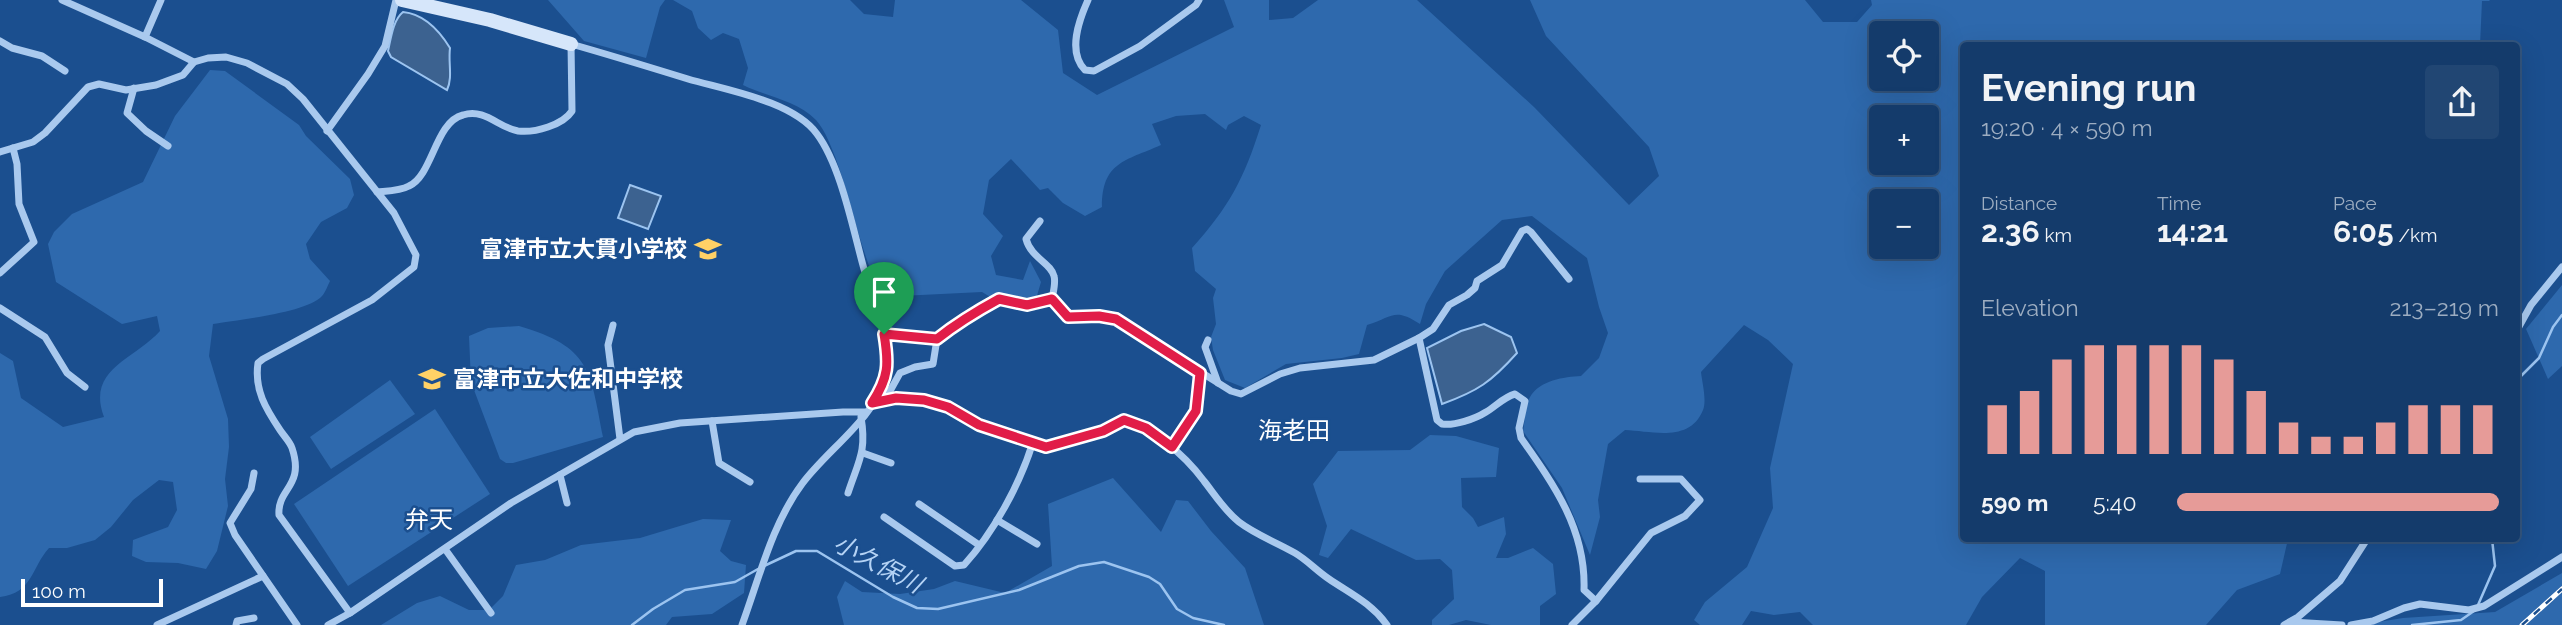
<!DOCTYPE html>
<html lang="en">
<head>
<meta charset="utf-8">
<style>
  body { margin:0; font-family:Raleway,"Noto Sans JP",sans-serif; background:#214673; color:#f1f3f6; height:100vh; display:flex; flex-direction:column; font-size:26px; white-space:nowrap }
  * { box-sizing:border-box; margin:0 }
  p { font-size:23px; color:#9dadc1 }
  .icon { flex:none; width:38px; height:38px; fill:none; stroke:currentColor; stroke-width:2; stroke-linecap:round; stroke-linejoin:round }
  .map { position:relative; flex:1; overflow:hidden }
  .side { position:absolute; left:1960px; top:42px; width:560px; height:500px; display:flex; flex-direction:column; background:#143b6b; border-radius:7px; box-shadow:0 7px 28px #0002,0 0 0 2px #33557e }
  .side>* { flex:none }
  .tools { position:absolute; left:1869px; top:21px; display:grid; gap:14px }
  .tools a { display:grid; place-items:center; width:70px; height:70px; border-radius:7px; background:#143b6b; box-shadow:0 7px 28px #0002,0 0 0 2px #33557e; font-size:35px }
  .scale { position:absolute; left:21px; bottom:18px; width:142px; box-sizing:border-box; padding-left:7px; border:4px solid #fff; border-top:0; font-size:19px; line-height:24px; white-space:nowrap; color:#fff; -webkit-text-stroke:5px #1b4f8f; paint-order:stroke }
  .pin { position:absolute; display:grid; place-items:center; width:60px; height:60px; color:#fff; margin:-72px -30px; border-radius:50% 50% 50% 0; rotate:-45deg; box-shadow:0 0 7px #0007 }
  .pin .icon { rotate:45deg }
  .round { display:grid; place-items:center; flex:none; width:74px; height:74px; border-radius:7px; background:#214673 }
  .head { display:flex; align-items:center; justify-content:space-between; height:119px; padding:0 21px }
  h1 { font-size:38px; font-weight:700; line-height:52px }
  .metrics { display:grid; grid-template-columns:repeat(3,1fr); gap:10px; height:119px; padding:7px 21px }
  .metrics div { display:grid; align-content:center }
  .metrics b { font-size:30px; font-weight:700 }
  .metrics small { font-size:19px; font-weight:400 }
  .metrics p { font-size:19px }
  .chart { height:196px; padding:14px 21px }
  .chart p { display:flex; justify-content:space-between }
  .chart svg { width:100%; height:126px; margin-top:7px; stroke:#e69b98; stroke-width:6 }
  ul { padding:0 21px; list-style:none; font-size:23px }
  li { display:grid; grid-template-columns:112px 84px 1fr; align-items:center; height:52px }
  li i { height:18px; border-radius:9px; background:#e69b98 }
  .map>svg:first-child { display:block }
  .green { fill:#2e69ad; fill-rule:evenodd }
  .water { fill:#3c6290; stroke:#9cc4f0; stroke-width:2 }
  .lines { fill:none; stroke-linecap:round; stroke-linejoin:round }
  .stream { stroke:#9cc4f0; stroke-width:2.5 }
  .street { stroke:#a9c9ee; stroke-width:7 }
  .secondary { stroke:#d6e6fa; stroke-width:14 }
  .rail-casing { stroke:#fff; stroke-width:5 }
  .rail { stroke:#1b4f8f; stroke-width:2.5; stroke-dasharray:8; stroke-linecap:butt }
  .route-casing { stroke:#fff; stroke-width:14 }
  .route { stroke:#e11d48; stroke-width:9 }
  .labels { text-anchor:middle; stroke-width:5; stroke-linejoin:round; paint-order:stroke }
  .poi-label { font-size:23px; font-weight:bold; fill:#fff; stroke:#1b4f8f; text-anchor:end }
  .neighbourhood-label { font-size:24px; fill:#fff; stroke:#1b4f8f }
  .water-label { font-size:24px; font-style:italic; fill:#b5d3f5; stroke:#1b4f8f }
</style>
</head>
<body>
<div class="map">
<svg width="2562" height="625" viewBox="0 0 2562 625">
  <rect width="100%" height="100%" fill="#1b4f8f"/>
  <g class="green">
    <polygon points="548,0 665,0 660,7 646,58 584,41"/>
    <path d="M673,0H850L864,14L893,17L895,0H1021L1058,30L1063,73L1097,95L1234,27L1224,0H1269V20L1293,18L1318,0H1417L1534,107L1629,205L1659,176L1649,147L1546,36L1530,0H1805L1823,22H1857L1872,5L1871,0H2489L2490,1H2482L2480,45L1964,46V539H2288L2280,574L2237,590L2206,625H2045V571L2020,558L1982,597L1966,625H1813L1800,612L1774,615L1751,611L1742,625H1700L1694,620L1705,602L1747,567L1773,508L1770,468L1793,364L1768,340L1744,325L1701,372C1702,382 1707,400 1703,410C1690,443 1652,431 1625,430L1608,444L1598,500L1600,517L1590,555L1562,488L1523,431C1525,421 1525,405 1530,397C1540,380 1564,377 1581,376L1599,358L1608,333L1599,307L1587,258L1532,216L1502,220L1445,271L1426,304L1420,324C1394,307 1393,317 1367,325L1359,354L1342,358L1286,364L1245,388L1225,380L1213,350L1211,337L1216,324L1213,298L1216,289L1195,271L1192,248C1229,207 1244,179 1261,125L1244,116L1228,125L1226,130L1205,114L1176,116L1152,124L1161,145C1125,161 1102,162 1102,207L1085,216L1063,203L1048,188L1040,190L1011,159L989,180L983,214L1003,236L991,256L996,275L1023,280L1030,261L1041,282L1036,299L992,298L982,292L880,297C873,276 865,256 859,235C851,208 834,139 816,120C796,100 767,97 743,85L748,68L739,39L723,33L711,40L698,28L692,11ZM1881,33H1927V79H1881ZM1881,117H1927V163H1881ZM1881,201H1927V247H1881Z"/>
    <path d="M210,70L225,71L299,125L306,136L350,179L354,195L347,208L321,222L306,244L310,259L330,281C328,285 325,293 322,296C307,313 236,320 213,324L209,356L228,419L229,447L225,479L228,506L217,551L206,569L178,563L146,562L132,556L133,540L168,527L177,510L173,482L159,480L133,500L111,527L95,540L67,548H49C31,568 33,593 0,597V353L13,361L21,398L63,427L104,417C86,369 134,360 160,331L157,316L122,324L56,282L48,244L54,232L72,214L143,182L175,116Z"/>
    <polygon points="2562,285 2562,366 2548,379 2526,329"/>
    <path d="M519,326C591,347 590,370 603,437L513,463H506L500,459L471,382L469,336L488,328Z"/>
    <polygon points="390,380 415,414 331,469 310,437"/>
    <polygon points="435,409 490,494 348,586 294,504"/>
    <polygon points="1430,435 1456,436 1499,448 1496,477 1461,478 1462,507 1473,518 1478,527 1504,517 1506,534 1496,558 1508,558 1533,548 1553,564 1556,594 1540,606 1540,625 1491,625 1466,620 1449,625 1432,625 1432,620 1454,599 1452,570 1440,559 1416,560 1351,529 1328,558 1319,555 1327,526 1313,484 1338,451 1410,450"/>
    <polygon points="1113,478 1161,532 1176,500 1188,501 1211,531 1245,568 1264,625 844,625 837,597 845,581 862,592 900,594 934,589 955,581 1005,593 1052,566 1048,504"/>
    <polygon points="703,519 731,520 720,551 731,561 746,565 744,593 712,614 672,617 666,625 381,625 417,603 440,596 469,610 489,610 503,596 516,565 545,560 581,545 640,538"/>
    <polygon points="2562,573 2562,625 2360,625 2403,618 2495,612"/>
  </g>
  <g class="water">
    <path d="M403,12C424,14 439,30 450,48C448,63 453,77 447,90L391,57L388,51C391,38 393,20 403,12Z"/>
    <polygon points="630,185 661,196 648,229 618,218"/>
    <path d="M1484,324L1511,337L1517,353C1491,382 1478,391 1442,404L1427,348L1461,331Z"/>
  </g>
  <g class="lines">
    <g class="stream">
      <polyline points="2516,381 2539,358 2553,327 2562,315"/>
      <polyline points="764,566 796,551 817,551 893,597 917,608 938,609 1019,590 1079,566 1104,562 1149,577 1160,584 1177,609 1193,618 1224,625"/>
      <polyline points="2478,605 2495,566 2492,539"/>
      <polyline points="632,625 653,609 685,590 735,582 758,569"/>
      <polyline points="2412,625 2461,620 2474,611"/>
    </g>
    <g class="street">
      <polyline points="62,0 145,37 194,62"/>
      <path d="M1088,0C1079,20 1067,52 1085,70L1094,71L1140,46L1196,5L1199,0"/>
      <polyline points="145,37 161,0"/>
      <polyline points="0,41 12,48 42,56 65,71"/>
      <polyline points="134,88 127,113 146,131 168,146"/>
      <polyline points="327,131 368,74 385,46 396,0"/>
      <path d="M0,152L33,142L45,133L88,87L99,84L126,90L156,85L183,75L194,62L208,58L226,57L247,63L287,84L303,99L394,213L416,255L414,267L372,300L263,359L258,363C254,390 266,409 280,430C284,436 290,442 292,448C305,487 277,488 279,515L350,613"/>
      <path d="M377,192C387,191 400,191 409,186C433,175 435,122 463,115C485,108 499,128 518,131C535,133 563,125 572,111L571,44C610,55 649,67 688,79C726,90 793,101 817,134C841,166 853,230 864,269C873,297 895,348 886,377C874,419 827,450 802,484C772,524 759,579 742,625"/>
      <path d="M1040,221L1026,239C1031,258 1051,263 1054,276C1056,283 1053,293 1052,299"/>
      <polyline points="0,273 34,242 19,204 17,164 13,148"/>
      <polyline points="0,308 45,337 67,373 85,387"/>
      <polyline points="613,325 608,345 620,439"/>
      <polyline points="2516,332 2531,305 2562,267"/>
      <polyline points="884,335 937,339"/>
      <path d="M1419,338L1437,420L1442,424C1454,426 1475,419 1486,412C1496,406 1504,397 1515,394L1525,401L1519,428L1521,438C1555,486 1586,530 1584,590L1596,601L1572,625"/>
      <polyline points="1208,340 1205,347 1218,383"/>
      <path d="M875,400L890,391L900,373L915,367L933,364L937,339C957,323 977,311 999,299L1027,305L1052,299L1068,317L1099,316L1116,319L1231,391L1241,394L1280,374L1300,368L1374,360L1419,338L1433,329L1449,305L1467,295L1475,288L1477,281L1502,265L1522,231L1527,229L1531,232L1569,279"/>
      <path d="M876,402L896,398L924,400L948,407L979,425L1046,447L1103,431L1124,420C1157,432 1183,453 1204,481C1215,495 1224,510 1239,522C1256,535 1276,542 1295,553C1307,560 1317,571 1329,579C1351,594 1371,603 1387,625"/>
      <polyline points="712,421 719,463 750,482"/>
      <polyline points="1172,447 1196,411 1201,373"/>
      <polyline points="863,453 891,463"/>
      <polyline points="254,473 251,489 230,523 235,535 297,625"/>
      <polyline points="560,475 567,503"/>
      <path d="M848,493C858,462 867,452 861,417"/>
      <polyline points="919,504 979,545"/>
      <path d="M884,517L955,566L964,565C994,532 1020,484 1033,442"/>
      <polyline points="997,520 1037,544"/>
      <polyline points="445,549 491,613"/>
      <polyline points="1596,601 1651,533 1685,516 1700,500 1681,479 1640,479"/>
      <polyline points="2291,622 2342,625"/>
      <polyline points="157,625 263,576"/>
      <polyline points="236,625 237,621 254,618"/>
      <polyline points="328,625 350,613 511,503 634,432 680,423 843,412 865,412"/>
      <polyline points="2284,625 2298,617 2340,581 2367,539"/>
      <polyline points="2351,625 2373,621 2404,608 2420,604 2469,610 2484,606 2562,557"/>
    </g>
    <polyline class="secondary" points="402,0 490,20 571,44"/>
    <g class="rail-casing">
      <polyline id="rail" points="2522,625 2562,589"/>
    </g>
    <use href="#rail" class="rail"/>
  </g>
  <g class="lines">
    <g class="route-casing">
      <path id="route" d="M999,299L1027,305L1052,299L1068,317L1099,316L1116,319L1200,373L1196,411L1172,447L1146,428L1124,420L1103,431L1046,447L979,425L948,407L924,400L896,398L872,403C889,377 889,364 884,334L937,339C957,323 977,311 999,299Z"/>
    </g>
    <use href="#route" class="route"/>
  </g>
  <defs>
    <g id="school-bare" transform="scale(2.1)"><path d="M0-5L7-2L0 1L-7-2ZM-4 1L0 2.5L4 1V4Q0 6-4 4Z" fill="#ffd166" stroke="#1b4f8f" stroke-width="2.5" paint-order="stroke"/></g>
  </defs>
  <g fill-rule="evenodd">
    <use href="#school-bare" x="708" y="249"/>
    <use href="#school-bare" x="432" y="379"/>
  </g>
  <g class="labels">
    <g class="poi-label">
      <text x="687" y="257">富津市立大貫小学校</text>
      <text x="453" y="387" text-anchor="start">富津市立大佐和中学校</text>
    </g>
    <g class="neighbourhood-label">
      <text x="1294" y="439">海老田</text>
      <text x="429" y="528">弁天</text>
    </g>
    <g class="water-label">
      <text transform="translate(878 564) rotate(28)" y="8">小久保川</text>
    </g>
  </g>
</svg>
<div class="tools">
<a><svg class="icon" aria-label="locate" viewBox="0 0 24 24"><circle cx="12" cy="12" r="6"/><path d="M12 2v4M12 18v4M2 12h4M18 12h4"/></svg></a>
<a>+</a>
<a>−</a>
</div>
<div class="scale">100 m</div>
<div class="pin" style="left:884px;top:334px;background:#1e9e55"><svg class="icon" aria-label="arrive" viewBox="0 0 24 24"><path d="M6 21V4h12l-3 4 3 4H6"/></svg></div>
<section class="side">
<div class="head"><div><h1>Evening run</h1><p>19:20 · 4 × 590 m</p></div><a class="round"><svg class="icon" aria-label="share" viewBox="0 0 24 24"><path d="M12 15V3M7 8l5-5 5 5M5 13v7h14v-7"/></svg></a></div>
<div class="metrics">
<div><p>Distance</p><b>2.36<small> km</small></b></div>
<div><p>Time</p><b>14:21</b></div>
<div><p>Pace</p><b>6:05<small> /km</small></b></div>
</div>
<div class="chart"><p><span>Elevation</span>213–219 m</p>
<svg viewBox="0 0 160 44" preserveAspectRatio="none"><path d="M5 44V27M15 44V22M25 44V11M35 44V6M45 44V6M55 44V6M65 44V6M75 44V11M85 44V22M95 44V33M105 44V38M115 44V38M125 44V33M135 44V27M145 44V27M155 44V27"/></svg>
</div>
<ul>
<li><b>590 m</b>5:40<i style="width:100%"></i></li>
</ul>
</section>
</div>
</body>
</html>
